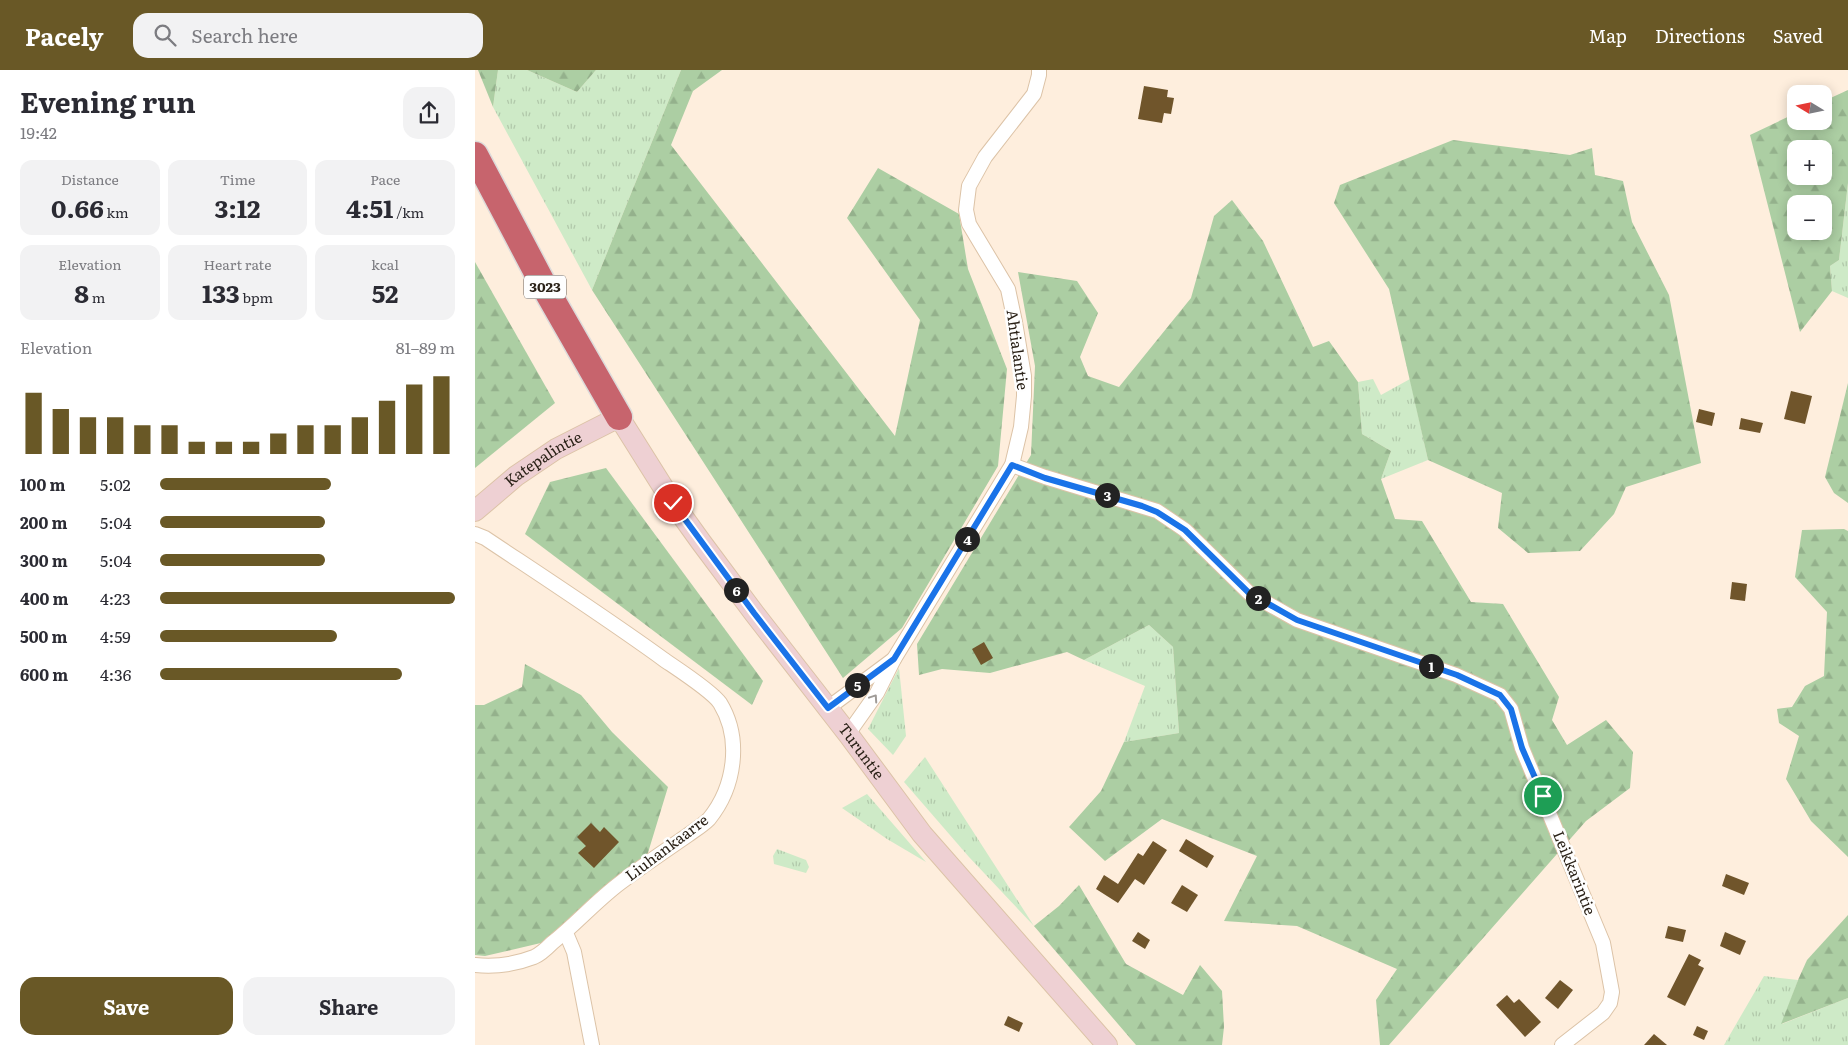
<!DOCTYPE html>
<html lang="en">
<head>
<meta charset="utf-8">
<style>
  body { margin:0; font-family:Literata,serif; background:#f2f2f3; color:#2b2b33; height:100vh; display:flex; flex-direction:column; font-size:19px; white-space:nowrap }
  * { box-sizing:border-box; margin:0 }
  p { font-size:16px; color:#7c7c81 }
  .icon { flex:none; width:28px; height:28px; fill:none; stroke:currentColor; stroke-width:2; stroke-linecap:round; stroke-linejoin:round }
  .map { position:relative; flex:1; overflow:hidden }
  .details { display:flex; flex-direction:column; background:#fff; width:475px }
  .details>* { flex:none }
  .needle { width:32px; rotate:280deg }
  .controls { position:absolute; left:1312px; top:15px; display:grid; gap:10px }
  .controls a { display:grid; place-items:center; width:45px; height:45px; border-radius:10px; background:#fff; box-shadow:0 2px 12px #0003; font-size:25px }
  .pin { position:absolute; display:grid; place-items:center; width:42px; height:42px; color:#fff; margin:-21px; border:2px solid #fff; border-radius:50%; box-shadow:0 1px 5px #0007 }
  .km { position:absolute; width:25px; height:25px; margin:-12px; border-radius:50%; background:#222; color:#fff; font-size:14px; line-height:25px; text-align:center }
  .round { display:grid; place-items:center; flex:none; width:52px; height:52px; border-radius:15px; background:#f2f2f3 }
  .head { display:flex; align-items:center; justify-content:space-between; height:85px; padding:0 20px }
  h1 { font-size:28px; font-weight:700; line-height:38px }
  .stats { display:grid; grid-template-columns:repeat(3,1fr); gap:8px; height:85px; padding:5px 20px }
  .stats div { display:grid; align-content:center; border-radius:12px; background:#f2f2f3; text-align:center }
  .stats b { font-size:25px; font-weight:700 }
  .stats small { font-size:14px; font-weight:400 }
  .stats p { font-size:14px }
  .chart { height:140px; padding:10px 20px }
  .chart p { display:flex; justify-content:space-between }
  .chart svg { width:100%; height:90px; margin-top:5px; stroke:#695826; stroke-width:6 }
  .action { display:flex; gap:10px; margin-top:auto; padding:10px 20px }
  .action a { flex:1; height:58px; border-radius:15px; background:#695826; color:#fff; font-size:20px; font-weight:700; line-height:58px; text-align:center }
  .action a+a { background:#f2f2f3; color:#2b2b33 }
  ul { padding:0 20px; list-style:none; font-size:16px }
  li { display:grid; grid-template-columns:80px 60px 1fr; align-items:center; height:38px }
  li i { height:12px; border-radius:6px; background:#695826 }
  header { display:flex; align-items:center; gap:30px; box-sizing:border-box; height:70px; padding:0 25px; background:#695826; color:#fff }
  header strong { font-size:24px }
  nav { display:flex; gap:28px; margin-inline-start:auto; font-size:18px }
  .search { width:350px; height:45px; background:#f2f2f3; display:flex; align-items:center; gap:12px; box-sizing:border-box; padding:0 18px; border-radius:15px; color:#7c7c81; font-size:19px }
  main { display:flex; flex:1; min-height:0 }
  .map>svg:first-child { display:block }
  .grass { fill:url(#grass-tufts) }
  .forest { fill:url(#forest-firs); fill-rule:evenodd }
  .building { fill:#70552b }
  .lines { fill:none; stroke-linecap:round; stroke-linejoin:round }
  .street-casing { stroke:#dcc3a7; stroke-width:16 }
  .secondary-casing { stroke:#dcc3a7; stroke-width:22 }
  .highway-casing { stroke:#dddbda; stroke-width:29 }
  .street { stroke:#fff; stroke-width:14 }
  .secondary { stroke:#eed0d3; stroke-width:20 }
  .highway { stroke:#c7646d; stroke-width:26 }
  .oneway { stroke:#9f9b97 }
  .route-casing { stroke:#fff; stroke-width:10 }
  .route { stroke:#1a73e8; stroke-width:6 }
  .labels { text-anchor:middle; stroke-width:5; stroke-linejoin:round; paint-order:stroke }
  .shield { fill:#fefefe; stroke:#6a635c; stroke-width:1 }
  .shield-label { font-size:14px; font-weight:bold; fill:#2a2117 }
  .street-label { font-size:15px; fill:#2a2117; stroke:#fefefe }
</style>
</head>
<body>
<header>
<strong>Pacely</strong>
<div class="search"><svg class="icon" aria-label="search" viewBox="0 0 24 24"><circle cx="10" cy="10" r="6"/><path d="M15 15l6 6"/></svg>Search here</div>
<nav><a>Map</a><a>Directions</a><a>Saved</a></nav>
</header>
<main>
<section class="details">
<div class="head"><div><h1>Evening run</h1><p>19:42</p></div><a class="round"><svg class="icon" aria-label="share" viewBox="0 0 24 24"><path d="M12 15V3M7 8l5-5 5 5M5 13v7h14v-7"/></svg></a></div>
<div class="stats">
<div><p>Distance</p><b>0.66<small> km</small></b></div>
<div><p>Time</p><b>3:12</b></div>
<div><p>Pace</p><b>4:51<small> /km</small></b></div>
</div>
<div class="stats">
<div><p>Elevation</p><b>8<small> m</small></b></div>
<div><p>Heart rate</p><b>133<small> bpm</small></b></div>
<div><p>kcal</p><b>52</b></div>
</div>
<div class="chart"><p><span>Elevation</span>81–89 m</p>
<svg viewBox="0 0 160 44" preserveAspectRatio="none"><path d="M5 44V14M15 44V22M25 44V26M35 44V26M45 44V30M55 44V30M65 44V38M75 44V38M85 44V38M95 44V34M105 44V30M115 44V30M125 44V26M135 44V18M145 44V10M155 44V6"/></svg>
</div>
<ul>
<li><b>100 m</b>5:02<i style="width:58%"></i></li>
<li><b>200 m</b>5:04<i style="width:56%"></i></li>
<li><b>300 m</b>5:04<i style="width:56%"></i></li>
<li><b>400 m</b>4:23<i style="width:100%"></i></li>
<li><b>500 m</b>4:59<i style="width:60%"></i></li>
<li><b>600 m</b>4:36<i style="width:82%"></i></li>
</ul>
<div class="action"><a>Save</a><a>Share</a></div>
</section>
<div class="map">
<svg width="1373" height="975" viewBox="0 0 1373 975">
  <defs>
    <pattern id="grass-tufts" width="24" height="20" patternUnits="userSpaceOnUse" patternTransform="scale(1.25)"><rect width="24" height="20" fill="#ceeac7"/><path d="M3 7l-1-3M5 7V3M7 7l1-3M15 17l-1-3M17 17v-4M19 17l1-3" fill="none" stroke="#b1c8aa"/></pattern>
    <pattern id="forest-firs" width="22" height="20" patternUnits="userSpaceOnUse" patternTransform="scale(1.25)"><rect width="22" height="20" fill="#accea3"/><path d="M5 1l3.5 6h-7zM16 11l3.5 6h-7z" fill="#94b18c"/></pattern>
  </defs>
  <rect width="100%" height="100%" fill="#feeedd"/>
  <g class="grass">
    <polygon points="23,0 52,0 102,22 121,0 206,0 117,220 18,37"/>
    <polygon points="1373,113 1373,228 1357,221 1355,196 1364,190"/>
    <polygon points="898,309 906,325 935,309 953,390 906,409 916,381 887,364 883,312"/>
    <polygon points="674,555 698,577 704,663 649,672 670,616 609,590"/>
    <polygon points="424,598 431,666 418,685 393,659"/>
    <polygon points="450,687 559,856 494,787 429,712"/>
    <polygon points="392,724 451,792 412,769 367,738"/>
    <polygon points="302,779 331,790 334,797 331,803 299,794 298,786"/>
    <polygon points="1289,906 1323,910 1307,954 1373,928 1373,975 1249,975"/>
  </g>
  <g class="forest">
    <polygon points="3,0 23,0 18,37"/>
    <polygon points="52,0 121,0 102,22"/>
    <polygon points="206,0 247,0 218,21 196,75 420,366 445,250 372,148 403,98 484,144 493,199 532,299 523,396 427,558 368,608 117,220"/>
    <path d="M1373,20V113L1364,190L1355,196L1357,221L1325,262L1275,65L1321,43V51H1349V31ZM1321,79H1349V106H1321ZM1321,134H1349V161H1321Z"/>
    <polygon points="978,70 1095,85 1117,78 1120,105 1148,111 1157,152 1194,225 1226,393 1151,417 1139,444 1105,481 1053,483 1023,458 1027,423 953,390 914,219 859,133 865,115"/>
    <polygon points="757,130 788,171 838,277 854,271 883,312 887,364 916,381 906,409 920,449 947,451 996,532 1028,534 1084,627 1077,650 1092,675 1131,650 1158,682 1155,718 1111,751 914,975 905,975 901,930 922,899 822,856 749,851 782,786 687,749 630,791 594,757 626,721 649,672 704,663 698,577 674,555 609,590 592,582 515,603 467,599 444,605 442,574 556,385 560,296 543,202 602,211 623,243 605,287 613,306 644,317 716,228 739,146"/>
    <polygon points="0,192 80,333 0,398"/>
    <polygon points="1373,313 1373,433 1359,423 1350,407"/>
    <polygon points="131,398 288,611 277,635 50,464 75,412"/>
    <polygon points="1369,459 1373,461 1373,787 1336,751 1311,709 1324,666 1304,653 1302,639 1317,637 1330,616 1349,606 1352,542 1320,507 1327,460"/>
    <polygon points="50,594 106,625 137,662 193,717 172,786 70,872 10,886 0,885 0,635 9,635 47,617"/>
    <polygon points="604,815 651,894 708,925 725,895 747,921 749,957 747,975 661,975 559,856 584,836"/>
    <polygon points="1373,845 1373,928 1306,954 1323,910 1332,890"/>
  </g>
  <g class="building">
    <polygon points="669,16 693,20 692,27 699,28 696,44 689,43 687,53 663,49"/>
    <polygon points="1316,321 1337,326 1330,354 1309,349"/>
    <polygon points="1224,339 1240,343 1237,356 1221,352"/>
    <polygon points="1266,348 1288,353 1285,363 1264,359"/>
    <polygon points="1257,512 1272,514 1270,531 1255,529"/>
    <polygon points="509,572 518,588 506,595 497,579"/>
    <polygon points="116,753 125,762 129,757 144,772 119,798 103,783 111,776 102,767"/>
    <polygon points="711,769 739,786 732,798 704,781"/>
    <polygon points="678,771 692,780 669,815 660,809 643,833 621,819 629,805 643,814 663,783 668,786"/>
    <polygon points="1251,804 1274,813 1269,825 1247,816"/>
    <polygon points="707,815 723,825 712,842 696,833"/>
    <polygon points="1193,856 1211,860 1208,872 1190,868"/>
    <polygon points="663,862 675,870 670,879 657,871"/>
    <polygon points="1250,862 1271,871 1265,885 1245,876"/>
    <polygon points="1214,884 1226,890 1223,895 1229,898 1210,936 1192,927"/>
    <polygon points="1085,910 1098,920 1083,939 1070,928"/>
    <polygon points="1032,925 1039,933 1044,929 1066,952 1050,967 1021,935"/>
    <polygon points="533,946 548,953 544,962 529,955"/>
    <polygon points="1222,956 1233,961 1229,970 1218,965"/>
    <polygon points="1179,964 1192,975 1169,975"/>
  </g>
  <g class="lines">
    <g class="street-casing">
      <g id="street">
        <polyline points="537,395 570,407 682,441 710,460 774,523 822,550 981,605 1025,625 1036,639 1047,678 1128,873 1137,922 1135,933 1128,943 1087,975"/>
        <path d="M0,464L10,468C70,508 130,547 188,589C201,598 237,621 245,633C267,669 260,717 234,749C228,755 220,760 213,765C190,781 167,796 145,813C121,831 101,854 77,873C72,878 66,884 59,887C41,894 19,897 0,895"/>
        <polyline points="353,638 419,589"/>
        <polyline points="373,664 402,623 419,589 537,395 546,357 549,326 549,306 540,252 533,219 494,154 491,140 494,116 510,87 559,24 564,5 564,0"/>
        <polyline points="91,863 99,882 117,975"/>
      </g>
    </g>
    <g class="secondary-casing">
      <g id="secondary">
        <path id="s1" d="M0,441L41,406L81,379L144,347L198,433L226,472L279,543L373,664L447,764L632,975"/>
      </g>
    </g>
    <g class="highway-casing">
      <polyline id="highway" points="0,85 69,216 144,347"/>
    </g>
    <use href="#street" class="street"/>
    <use href="#secondary" class="secondary"/>
    <use href="#highway" class="highway"/>
  </g>
  <defs><path id="oneway-chevron" d="M-2-3.5L2.5 0L-2 3.5" fill="none" stroke-width="1.6" stroke-linecap="round" stroke-linejoin="round" transform="scale(1.25)"/></defs>
  <use class="oneway" href="#oneway-chevron" transform="translate(399 628) rotate(-56)"/>
  <g class="lines">
    <g class="route-casing">
      <polyline id="route" points="198,433 279,543 353,638 419,589 537,395 570,408 667,436 682,442 710,460 774,523 822,550 982,605 1025,625 1036,639 1047,678 1068,726"/>
    </g>
    <use href="#route" class="route"/>
  </g>
  <g class="labels">
    <rect class="shield" x="49" y="205.5" width="42" height="23" rx="4"/>
    <g class="shield-label">
      <text x="70" y="222">3023</text>
    </g>
    <g class="street-label">
      <text transform="translate(542 280) rotate(82)" y="5">Ahtialantie</text>
      <text dy="5" stroke="none"><textPath href="#s1" startOffset="86">Katepalintie</textPath></text>
      <text dy="5" stroke="none"><textPath href="#s1" startOffset="586">Turuntie</textPath></text>
      <text transform="translate(192 778) rotate(-37)" y="5">Liuhankaarre</text>
      <text transform="translate(1099 803) rotate(68)" y="5">Leikkarintie</text>
    </g>
  </g>
</svg>
<div class="controls">
<a><svg class="needle" viewBox="-14 -14 28 28"><path d="M0-13l5 13h-10z" fill="#e53935"/><path d="M0 13l5-13h-10z" fill="#7c7c81"/></svg></a>
<a>+</a>
<a>−</a>
</div>
<div class="pin" style="left:1068px;top:726px;background:#1e9e55"><svg class="icon" aria-label="arrive" viewBox="0 0 24 24"><path d="M6 21V4h12l-3 4 3 4H6"/></svg></div>
<div class="pin" style="left:198px;top:433px;background:#d93025"><svg class="icon" aria-label="check" viewBox="0 0 24 24"><path d="M5 12l5 5 9-10"/></svg></div>
<b class="km" style="left:956px;top:596px">1</b>
<b class="km" style="left:783px;top:528px">2</b>
<b class="km" style="left:632px;top:425px">3</b>
<b class="km" style="left:492px;top:469px">4</b>
<b class="km" style="left:382px;top:615px">5</b>
<b class="km" style="left:261px;top:520px">6</b>
</div>
</main>
</body>
</html>
